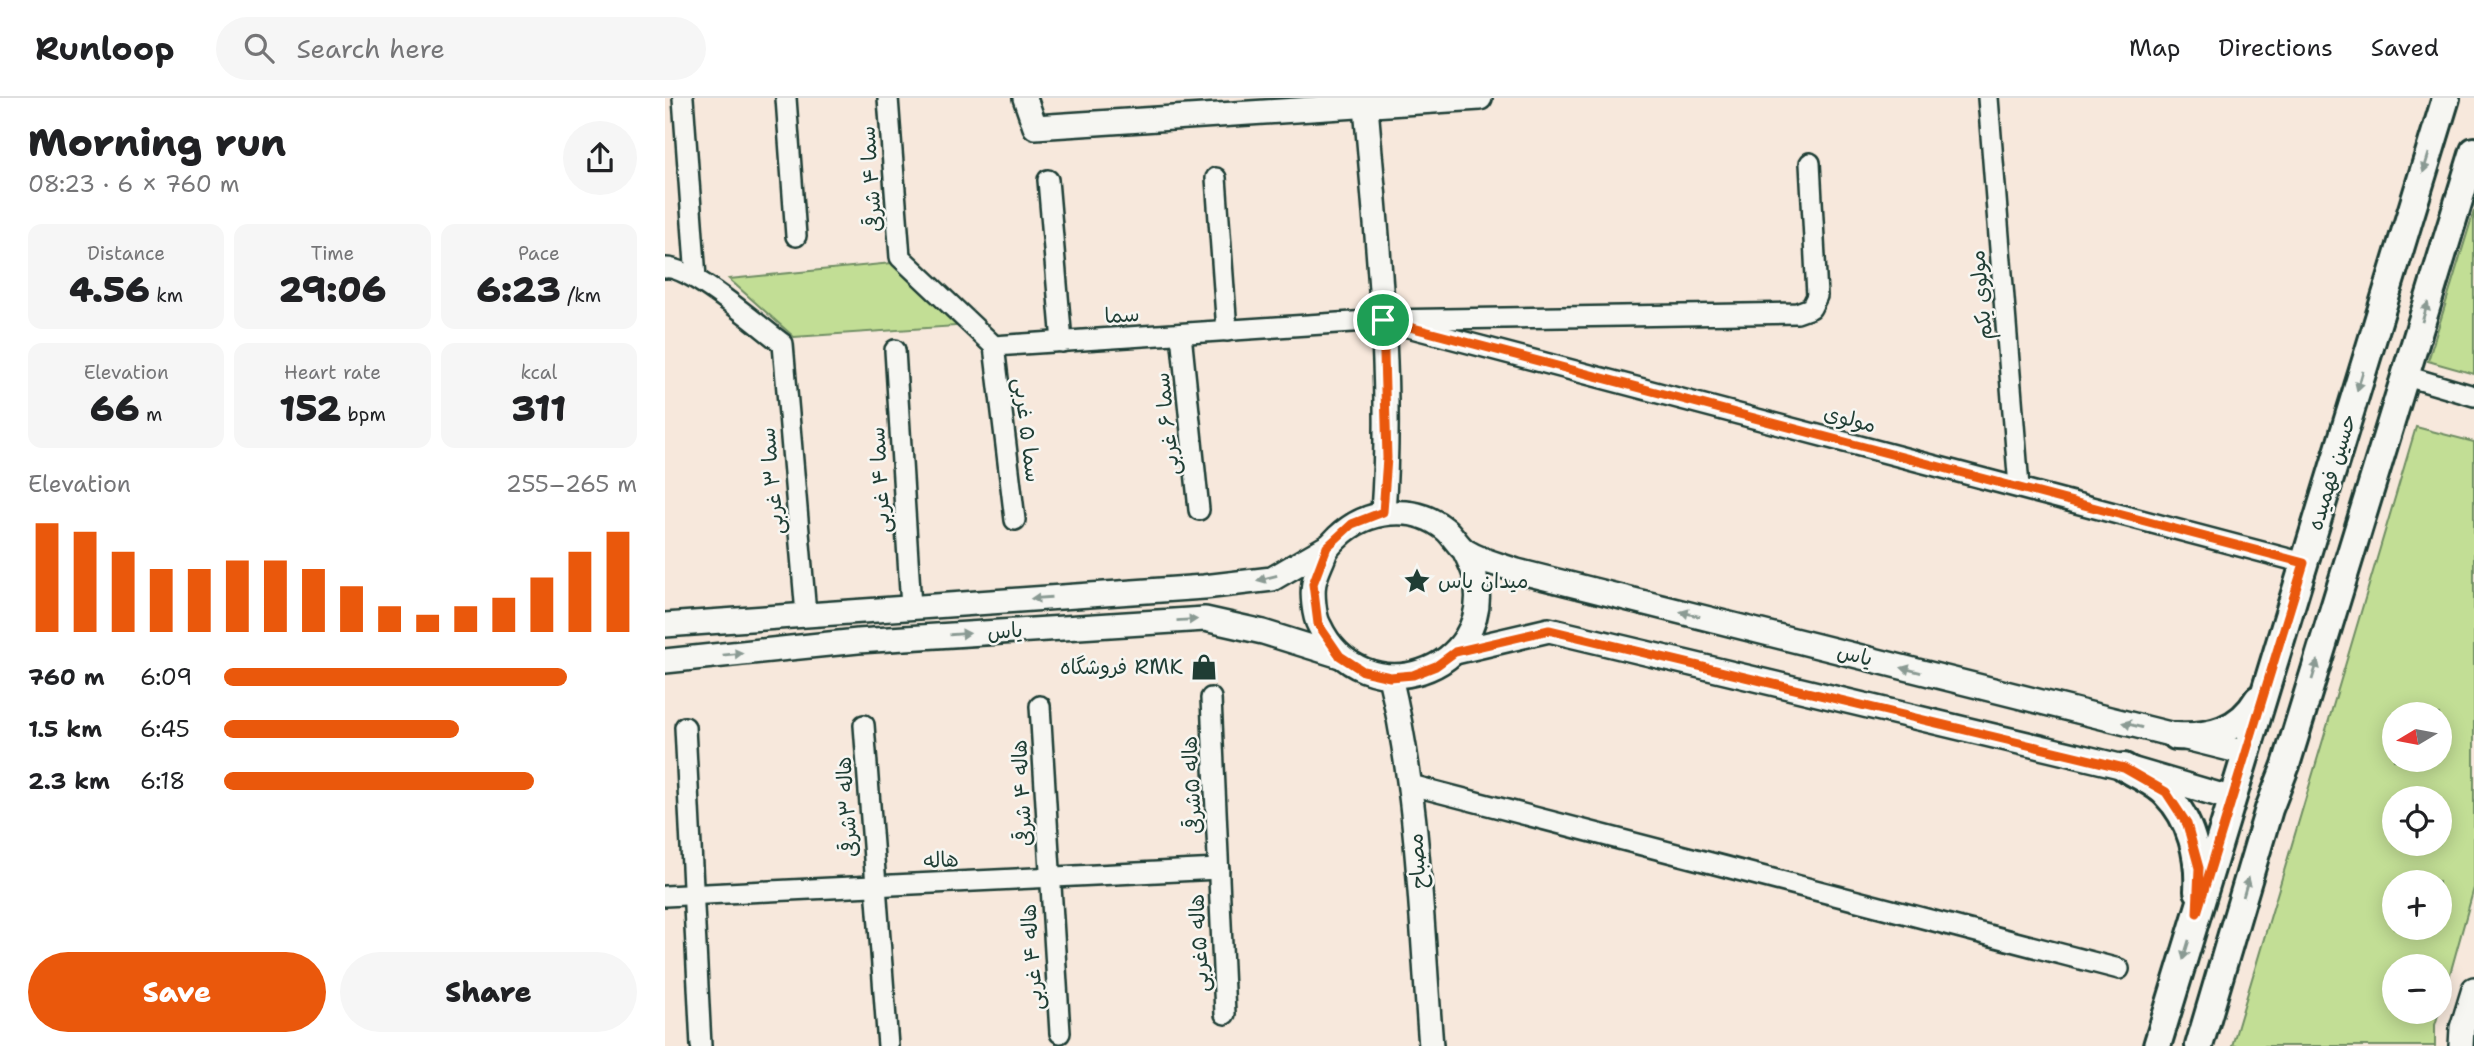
<!DOCTYPE html>
<html lang="en">
<head>
<meta charset="utf-8">
<style>
  body { margin:0; font-family:"Shantell Sans","Playpen Sans Arabic",sans-serif; background:#f6f6f6; color:#202124; height:100vh; display:flex; flex-direction:column; font-size:26px; white-space:nowrap }
  * { box-sizing:border-box; margin:0 }
  p { font-size:23px; color:#757577 }
  .icon { flex:none; width:38px; height:38px; fill:none; stroke:currentColor; stroke-width:2; stroke-linecap:round; stroke-linejoin:round }
  .map { position:relative; flex:1; overflow:hidden }
  .details { display:flex; flex-direction:column; background:#fff; width:665px }
  .details>* { flex:none }
  .needle { width:46px; rotate:260deg }
  .fabs { position:absolute; left:1717px; top:604px; display:grid; gap:14px }
  .fabs a { display:grid; place-items:center; width:70px; height:70px; border-radius:50%; background:#fff; box-shadow:0 4px 18px #0003; font-size:35px }
  .pin { position:absolute; display:grid; place-items:center; width:60px; height:60px; color:#fff; margin:-30px; border:4px solid #fff; border-radius:50%; box-shadow:0 2px 7px #0007 }
  .round { display:grid; place-items:center; flex:none; width:74px; height:74px; border-radius:37px; background:#f6f6f6 }
  .headline { display:flex; align-items:center; justify-content:space-between; height:119px; padding:0 28px }
  h1 { font-size:38px; font-weight:800; line-height:52px }
  .figures { display:grid; grid-template-columns:repeat(3,1fr); gap:10px; height:119px; padding:7px 28px }
  .figures div { display:grid; align-content:center; border-radius:14px; background:#f6f6f6; text-align:center }
  .figures b { font-size:35px; font-weight:800 }
  .figures small { font-size:19px; font-weight:400 }
  .figures p { font-size:19px }
  .chart { height:196px; padding:14px 28px }
  .chart p { display:flex; justify-content:space-between }
  .chart svg { width:100%; height:126px; margin-top:7px; stroke:#ea580c; stroke-width:6 }
  .cta { display:flex; gap:14px; margin-top:auto; padding:14px 28px }
  .cta a { flex:1; height:80px; border-radius:42px; background:#ea580c; color:#fff; font-size:28px; font-weight:800; line-height:80px; text-align:center }
  .cta a+a { background:#f6f6f6; color:#202124 }
  ul { padding:0 28px; list-style:none; font-size:23px }
  li { display:grid; grid-template-columns:112px 84px 1fr; align-items:center; height:52px }
  li i { height:18px; border-radius:9px; background:#ea580c }
  header { display:flex; align-items:center; gap:42px; box-sizing:border-box; height:98px; padding:0 35px; background:#fff; border-bottom:2px solid #e0e0e0 }
  header strong { font-size:33px }
  nav { display:flex; gap:38px; margin-inline-start:auto; font-size:24px }
  .search { width:490px; height:63px; background:#f6f6f6; display:flex; align-items:center; gap:18px; box-sizing:border-box; padding:0 24px; border-radius:38px; color:#757577; font-size:26px }
  main { display:flex; flex:1; min-height:0 }
  .map>svg:first-child { display:block }
  .green { fill:#c2de95; stroke:#708e64; stroke-width:2; fill-rule:evenodd }
  .lines { fill:none; stroke-linecap:round; stroke-linejoin:round }
  .minor-casing { stroke:#1f3d34; stroke-width:24 }
  .tertiary-casing { stroke:#1f3d34; stroke-width:28 }
  .secondary-casing { stroke:#1f3d34; stroke-width:32 }
  .minor { stroke:#f6f6f2; stroke-width:19 }
  .tertiary { stroke:#f6f6f2; stroke-width:23 }
  .secondary { stroke:#f6f6f2; stroke-width:26 }
  .oneway { fill:#8a9a93 }
  .route-casing { stroke:#fff; stroke-width:14 }
  .route { stroke:#ea580c; stroke-width:9 }
  .labels { text-anchor:middle; stroke-width:5; stroke-linejoin:round; paint-order:stroke }
  .street-label { font-size:21px; fill:#1f3d34; stroke:#f6f6f2 }
  .poi-label { font-size:21px; fill:#1f3d34; stroke:#f6f6f2; text-anchor:start }
</style>
</head>
<body>
<header>
<strong>Runloop</strong>
<div class="search"><svg class="icon" aria-label="search" viewBox="0 0 24 24"><circle cx="10" cy="10" r="6"/><path d="M15 15l6 6"/></svg>Search here</div>
<nav><a>Map</a><a>Directions</a><a>Saved</a></nav>
</header>
<main>
<section class="details">
<div class="headline"><div><h1>Morning run</h1><p>08:23 · 6 × 760 m</p></div><a class="round"><svg class="icon" aria-label="share" viewBox="0 0 24 24"><path d="M12 15V3M7 8l5-5 5 5M5 13v7h14v-7"/></svg></a></div>
<div class="figures">
<div><p>Distance</p><b>4.56<small> km</small></b></div>
<div><p>Time</p><b>29:06</b></div>
<div><p>Pace</p><b>6:23<small> /km</small></b></div>
</div>
<div class="figures">
<div><p>Elevation</p><b>66<small> m</small></b></div>
<div><p>Heart rate</p><b>152<small> bpm</small></b></div>
<div><p>kcal</p><b>311</b></div>
</div>
<div class="chart"><p><span>Elevation</span>255–265 m</p>
<svg viewBox="0 0 160 44" preserveAspectRatio="none"><path d="M5 44V6M15 44V9M25 44V16M35 44V22M45 44V22M55 44V19M65 44V19M75 44V22M85 44V28M95 44V35M105 44V38M115 44V35M125 44V32M135 44V25M145 44V16M155 44V9"/></svg>
</div>
<ul>
<li><b>760 m</b>6:09<i style="width:83%"></i></li>
<li><b>1.5 km</b>6:45<i style="width:57%"></i></li>
<li><b>2.3 km</b>6:18<i style="width:75%"></i></li>
</ul>
<div class="cta"><a>Save</a><a>Share</a></div>
</section>
<div class="map">
<svg width="1809" height="948" viewBox="0 0 1809 948">
  <rect width="100%" height="100%" fill="#f7e8dc"/>
  <filter id="ink" filterUnits="userSpaceOnUse"><feTurbulence type="fractalNoise" baseFrequency=".0143" numOctaves="2"/><feDisplacementMap in="SourceGraphic" scale="14" xChannelSelector="R" yChannelSelector="G"/><feConvolveMatrix kernelMatrix="1 2 1 2 8 2 1 2 1" color-interpolation-filters="sRGB"/></filter>
  <g filter="url(#ink)">
    <g class="green">
      <polygon points="1809,113 1809,276 1763,263"/>
      <polygon points="227,165 292,228 129,239 64,181"/>
      <path d="M1751,329L1809,344V790L1775,912L1774,868H1729V914H1774L1770,927V948H1567ZM1774,616V662H1729V616ZM1774,700V746H1729V700ZM1729,784H1774V830H1729Z"/>
    </g>
    <g class="lines">
      <g class="minor-casing">
        <g id="minor">
          <polyline points="18,0 31,180"/>
          <polyline points="121,0 131,138"/>
          <polyline points="223,0 235,159 329,248 718,222 1132,215 1146,210 1152,198 1145,65"/>
          <polyline points="1323,0 1354,389"/>
          <polyline points="551,80 562,233"/>
          <polyline points="383,82 397,244"/>
          <path d="M0,170C25,167 95,229 118,246L141,516"/>
          <polyline points="743,229 1639,465"/>
          <polyline points="516,236 534,412"/>
          <polyline points="329,248 350,422"/>
          <polyline points="230,252 246,509"/>
          <polyline points="1741,278 1809,298"/>
          <polyline points="546,600 560,916"/>
          <polyline points="375,608 395,935"/>
          <polyline points="199,627 223,948"/>
          <polyline points="20,629 36,948"/>
          <polyline points="746,687 1454,871"/>
          <polyline points="0,798 554,771"/>
        </g>
      </g>
      <g class="tertiary-casing">
        <g id="tertiary">
          <polyline points="360,0 370,29 815,0"/>
          <path d="M701,8C712,143 728,279 718,414"/>
          <path d="M800,454C804,462 808,470 810,478C832,574 697,620 654,527C649,518 647,495 649,485C651,475 657,464 660,455C663,448 668,444 673,439C701,412 748,405 780,431C788,437 793,449 802,454C816,463 836,467 852,473L1581,655"/>
          <polyline points="0,527 539,489 607,481 662,449"/>
          <polyline points="790,554 884,532 1459,669 1568,701"/>
          <polyline points="0,563 193,543 540,521 598,534 675,558"/>
          <path d="M725,579C754,699 756,825 766,948"/>
          <polyline points="1796,948 1797,930 1809,891"/>
        </g>
      </g>
      <g class="secondary-casing">
        <g id="secondary">
          <path d="M1511,638C1545,640 1575,632 1593,601"/>
          <path d="M1459,669C1472,677 1491,685 1501,696C1526,721 1535,759 1533,793"/>
          <polyline points="1492,948 1781,0"/>
          <polyline points="1534,948 1604,711 1621,667 1809,53"/>
        </g>
      </g>
      <use href="#minor" class="minor"/>
      <use href="#tertiary" class="tertiary"/>
      <use href="#secondary" class="secondary"/>
    </g>
    <defs><path id="oneway-solid" d="M-6-.8H1V-3.2L6.5 0L1 3.2V.8H-6Z" transform="scale(1.75)"/></defs>
    <g class="oneway">
      <use href="#oneway-solid" transform="translate(1761 65) rotate(107)"/>
      <use href="#oneway-solid" transform="translate(1760 214) rotate(-73)"/>
      <use href="#oneway-solid" transform="translate(1695 283) rotate(107)"/>
      <use href="#oneway-solid" transform="translate(602 480) rotate(166)"/>
      <use href="#oneway-solid" transform="translate(376 500) rotate(176)"/>
      <use href="#oneway-solid" transform="translate(1025 516) rotate(-166)"/>
      <use href="#oneway-solid" transform="translate(522 522) rotate(-3)"/>
      <use href="#oneway-solid" transform="translate(295 536) rotate(-4)"/>
      <use href="#oneway-solid" transform="translate(68 556) rotate(-6)"/>
      <use href="#oneway-solid" transform="translate(1246 572) rotate(-166)"/>
      <use href="#oneway-solid" transform="translate(1650 572) rotate(-73)"/>
      <use href="#oneway-solid" transform="translate(1467 627) rotate(-166)"/>
      <use href="#oneway-solid" transform="translate(1581 789) rotate(-74)"/>
      <use href="#oneway-solid" transform="translate(1521 852) rotate(107)"/>
    </g>
  </g>
  <g class="lines" filter="url(#ink)">
    <g class="route-casing">
      <polygon id="route" points="718,222 1639,465 1532,815 1534,770 1522,726 1501,694 1459,670 884,532 790,554 771,568 748,577 725,579 698,573 675,558 653,526 648,486 662,449 687,426 718,414 722,360"/>
    </g>
    <use href="#route" class="route"/>
  </g>
  <defs>
    <g id="sight-bare" transform="scale(2.1)"><path d="M0-6L1.8-2.2L6-1.7L2.9 1.2L3.7 5.4L0 3.3L-3.7 5.4L-2.9 1.2L-6-1.7L-1.8-2.2Z" fill="#1f3d34" stroke="#f6f6f2" stroke-width="2.5" paint-order="stroke"/></g>
    <g id="shop-bare" transform="scale(2.1)"><path d="M-5-2.5h2.3a2.7 3.5 0 0 1 5.4 0H5L5.5 6h-11ZM-1.5-2.5h3a1.5 2.3 0 0 0-3 0Z" fill="#1f3d34" stroke="#f6f6f2" stroke-width="2.5" paint-order="stroke"/></g>
  </defs>
  <g fill-rule="evenodd">
    <use href="#sight-bare" x="752" y="483"/>
    <use href="#shop-bare" x="539" y="569"/>
  </g>
  <g class="labels">
    <g class="street-label">
      <text transform="translate(206 81) rotate(-94)" y="7">سما ۴ شرقی</text>
      <text transform="translate(1316 197) rotate(-95)" y="7">مولوی یکم</text>
      <text transform="translate(457 217) rotate(-4)" y="7">سما</text>
      <text transform="translate(1185 321) rotate(15)" y="7">مولوی</text>
      <text transform="translate(502 326) rotate(-96)" y="7">سما ۶ غربی</text>
      <text transform="translate(362 332) rotate(83)" y="7">سما ۵ غربی</text>
      <text transform="translate(1667 374) rotate(-73)" y="7">حسین فهمیده</text>
      <text transform="translate(215 382) rotate(-93)" y="7">سما ۴ غربی</text>
      <text transform="translate(107 383) rotate(-95)" y="7">سما ۳ غربی</text>
      <text transform="translate(340 533) rotate(-4)" y="7">یاس</text>
      <text transform="translate(1190 557) rotate(14)" y="7">یاس</text>
      <text transform="translate(527 687) rotate(-93)" y="7">هاله ۵شرقی</text>
      <text transform="translate(357 695) rotate(-93)" y="7">هاله ۴ شرقی</text>
      <text transform="translate(182 709) rotate(-94)" y="7">هاله ۳شرقی</text>
      <text transform="translate(276 762) rotate(-3)" y="7">هاله</text>
      <text transform="translate(752 763) rotate(-94)" y="7">مصباح</text>
      <text transform="translate(534 845) rotate(-93)" y="7">هاله ۵غربی</text>
      <text transform="translate(367 859) rotate(-94)" y="7">هاله ۴ غربی</text>
    </g>
    <g class="poi-label">
      <text x="773" y="490">میدان یاس</text>
      <text x="518" y="576" text-anchor="end">فروشگاه RMK</text>
    </g>
  </g>
</svg>
<div class="fabs">
<a><svg class="needle" viewBox="-14 -14 28 28"><path d="M0-13l5 13h-10z" fill="#e53935"/><path d="M0 13l5-13h-10z" fill="#757577"/></svg></a>
<a><svg class="icon" aria-label="locate" viewBox="0 0 24 24"><circle cx="12" cy="12" r="6"/><path d="M12 2v4M12 18v4M2 12h4M18 12h4"/></svg></a>
<a>+</a>
<a>−</a>
</div>
<div class="pin" style="left:718px;top:222px;background:#1e9e55"><svg class="icon" aria-label="arrive" viewBox="0 0 24 24"><path d="M6 21V4h12l-3 4 3 4H6"/></svg></div>
</div>
</main>
</body>
</html>
